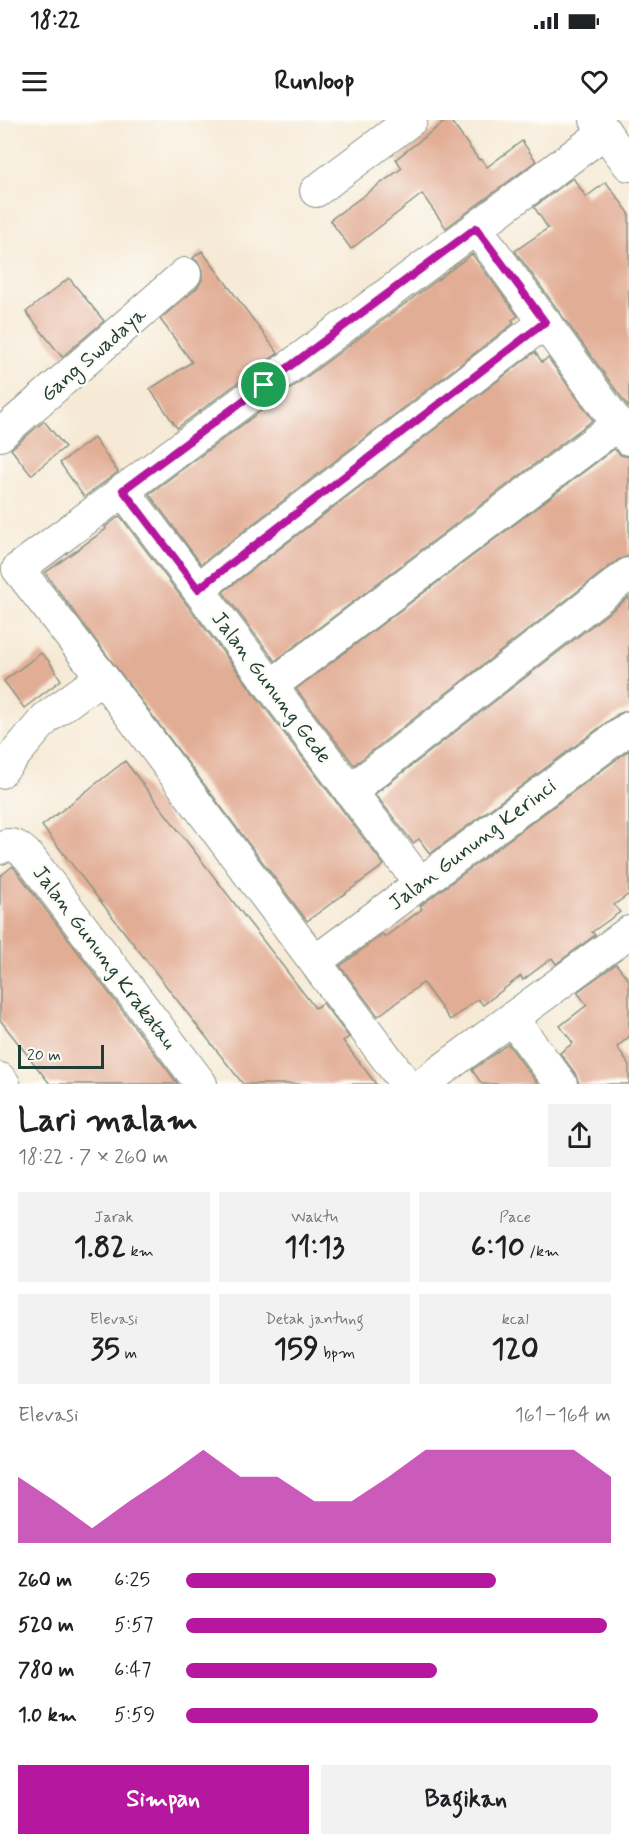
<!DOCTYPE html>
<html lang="id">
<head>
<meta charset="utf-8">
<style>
  body { margin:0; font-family:Mynerve,sans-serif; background:#f2f2f2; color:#202124; height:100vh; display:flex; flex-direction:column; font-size:22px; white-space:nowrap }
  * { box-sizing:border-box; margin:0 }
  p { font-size:20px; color:#757577 }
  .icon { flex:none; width:33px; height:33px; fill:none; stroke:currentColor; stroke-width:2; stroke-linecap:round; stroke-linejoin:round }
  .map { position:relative; height:964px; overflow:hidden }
  .drawer { display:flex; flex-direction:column; background:#fff; flex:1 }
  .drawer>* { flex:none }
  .scale { position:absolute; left:18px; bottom:15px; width:86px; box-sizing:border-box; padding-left:6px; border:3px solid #1f3d34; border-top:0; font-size:16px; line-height:21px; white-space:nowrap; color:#1f3d34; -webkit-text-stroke:4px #fdfcf7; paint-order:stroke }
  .pin { position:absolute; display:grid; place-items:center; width:51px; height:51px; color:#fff; margin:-26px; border:3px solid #fff; border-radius:50%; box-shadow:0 2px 6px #0007 }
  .round { display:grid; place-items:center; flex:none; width:63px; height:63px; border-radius:0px; background:#f2f2f2 }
  .overview { display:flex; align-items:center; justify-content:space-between; height:102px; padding:0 18px }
  h1 { font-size:33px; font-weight:700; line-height:45px }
  .stats { display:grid; grid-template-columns:repeat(3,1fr); gap:9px; height:102px; padding:6px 18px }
  .stats div { display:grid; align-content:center; border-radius:0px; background:#f2f2f2; text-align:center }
  .stats b { font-size:30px; font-weight:700 }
  .stats small { font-size:16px; font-weight:400 }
  .stats p { font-size:16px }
  .chart { height:168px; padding:12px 18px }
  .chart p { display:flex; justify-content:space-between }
  .chart svg { width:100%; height:108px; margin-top:6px; fill:#b5179e; opacity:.7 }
  .primary-button { display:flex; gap:12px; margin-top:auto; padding:12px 18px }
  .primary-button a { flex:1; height:69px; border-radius:0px; background:#b5179e; color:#fff; font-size:24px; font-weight:700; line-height:69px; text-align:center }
  .primary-button a+a { background:#f2f2f2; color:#202124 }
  ul { padding:0 18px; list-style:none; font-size:20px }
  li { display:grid; grid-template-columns:96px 72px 1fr; align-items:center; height:45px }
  li i { height:15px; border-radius:8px; background:#b5179e }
  .status { display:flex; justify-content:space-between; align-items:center; height:42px; padding:0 30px; background:#fff; direction:ltr }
  .status svg { height:16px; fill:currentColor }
  header { display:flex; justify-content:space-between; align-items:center; height:78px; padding:0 18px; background:#fff; font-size:27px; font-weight:700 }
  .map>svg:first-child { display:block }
  .building { fill:#e2ad95 }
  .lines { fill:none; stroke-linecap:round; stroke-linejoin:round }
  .minor-casing { stroke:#8a9485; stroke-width:34 }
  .minor { stroke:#fff; stroke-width:32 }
  .route-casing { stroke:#fff; stroke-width:12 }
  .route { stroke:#b5179e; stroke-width:8 }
  .labels { text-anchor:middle; stroke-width:5; stroke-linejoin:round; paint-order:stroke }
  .street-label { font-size:21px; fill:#1f3d34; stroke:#fdfcf7 }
</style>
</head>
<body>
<div class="status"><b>18:22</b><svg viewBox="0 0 49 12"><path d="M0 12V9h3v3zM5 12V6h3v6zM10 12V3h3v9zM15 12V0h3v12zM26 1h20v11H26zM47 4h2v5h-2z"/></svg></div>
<header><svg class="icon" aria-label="menu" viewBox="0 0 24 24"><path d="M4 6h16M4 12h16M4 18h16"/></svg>Runloop<svg class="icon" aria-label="heart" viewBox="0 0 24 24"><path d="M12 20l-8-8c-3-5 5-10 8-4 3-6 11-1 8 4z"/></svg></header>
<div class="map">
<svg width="629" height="964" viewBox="0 0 629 964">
  <rect width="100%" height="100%" fill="#fdfcf7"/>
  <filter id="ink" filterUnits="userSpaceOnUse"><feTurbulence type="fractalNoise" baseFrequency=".0167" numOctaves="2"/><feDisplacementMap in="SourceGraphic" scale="12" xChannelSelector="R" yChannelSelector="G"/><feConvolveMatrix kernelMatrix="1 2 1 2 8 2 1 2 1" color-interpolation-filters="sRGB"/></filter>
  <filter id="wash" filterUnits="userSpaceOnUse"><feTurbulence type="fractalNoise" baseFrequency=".008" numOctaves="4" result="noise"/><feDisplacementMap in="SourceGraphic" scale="24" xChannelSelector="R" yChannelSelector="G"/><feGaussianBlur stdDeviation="1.35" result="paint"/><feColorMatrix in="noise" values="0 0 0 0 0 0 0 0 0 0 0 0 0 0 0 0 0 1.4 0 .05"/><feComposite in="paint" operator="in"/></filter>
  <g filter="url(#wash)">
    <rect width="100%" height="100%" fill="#f6ead6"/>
    <g id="blocks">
      <g class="building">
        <polygon points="447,0 450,0 479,40 481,39 487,47 522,21 536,41 446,108 422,74 351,129 330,100 402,48 396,39"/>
        <polygon points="573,58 586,77 606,62 629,93 629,288 515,131 548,108 534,87"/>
        <polygon points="202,131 278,233 177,308 150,269 192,242 160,199 197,168 202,160 202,150 199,143 193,138"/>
        <polygon points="472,134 518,196 512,200 514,203 201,444 149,374"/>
        <polygon points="69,158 104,201 62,237 26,192"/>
        <polygon points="535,232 542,242 548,238 593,300 275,541 223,472"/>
        <polygon points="44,301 65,327 31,355 11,329"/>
        <polygon points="94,318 118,352 84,377 60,343"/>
        <polygon points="614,329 621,335 629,337 629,436 618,440 354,645 296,569"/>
        <polygon points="120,396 384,745 307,801 45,453 106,409 105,407"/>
        <polygon points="629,477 629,590 618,594 430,734 419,719 413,723 375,674"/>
        <polygon points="41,533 49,541 61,560 24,588 4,561"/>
        <polygon points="629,630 629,774 614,785 620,792 592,812 595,815 556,844 552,838 523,860 521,856 483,885 478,879 450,900 423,863 378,896 340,846 383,814 385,817 422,789 420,786"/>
        <polygon points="125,641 315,888 323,883 349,917 343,921 376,964 243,964 184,889 42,706"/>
        <polygon points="13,746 15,749 178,964 50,964 0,900 0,756"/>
        <polygon points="616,844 629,860 629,917 617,927 629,945 629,964 579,964 575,953 560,933 573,923 560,906 587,885 577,872"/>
        <polygon points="508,924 538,964 482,964 472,950"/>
      </g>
    </g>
  </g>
  <g filter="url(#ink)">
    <use href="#blocks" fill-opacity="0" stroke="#8a9485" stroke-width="1.5"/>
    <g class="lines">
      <g class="minor-casing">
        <g id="minor">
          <polyline points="596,0 629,45"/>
          <polyline points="316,71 411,0"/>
          <polyline points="476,108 629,319"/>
          <polyline points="0,315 185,154"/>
          <polyline points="123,370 420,763"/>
          <polyline points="198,469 545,202"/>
          <polyline points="271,566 618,304"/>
          <polyline points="0,652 46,598 102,557"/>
          <polyline points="350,671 629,454"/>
          <path d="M0,728C12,721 20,728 29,737L201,964"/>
          <polyline points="316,841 629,608"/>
          <polyline points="512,899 561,964"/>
          <polyline points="0,959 4,964"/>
          <polyline points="406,964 102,557 18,449 605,12"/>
          <polyline points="423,964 629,812"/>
        </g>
      </g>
      <use href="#minor" class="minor"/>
    </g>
  </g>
  <g class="lines" filter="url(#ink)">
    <g class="route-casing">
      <polygon id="route" points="476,108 545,202 198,469 123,370"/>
    </g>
    <use href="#route" class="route"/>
  </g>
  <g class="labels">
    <g class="street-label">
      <text transform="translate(93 234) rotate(-41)" y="7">Gang Swadaya</text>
      <text transform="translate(272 567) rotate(53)" y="7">Jalan Gunung Gede</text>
      <text transform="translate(472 724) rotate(-37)" y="7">Jalan Gunung Kerinci</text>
      <text transform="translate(105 837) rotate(53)" y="7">Jalan Gunung Krakatau</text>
    </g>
  </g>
</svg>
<div class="scale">20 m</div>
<div class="pin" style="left:264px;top:265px;background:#1e9e55"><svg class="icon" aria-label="arrive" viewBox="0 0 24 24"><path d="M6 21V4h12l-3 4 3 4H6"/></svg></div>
</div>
<section class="drawer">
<div class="overview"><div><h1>Lari malam</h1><p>18:22 · 7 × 260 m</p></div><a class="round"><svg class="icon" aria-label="share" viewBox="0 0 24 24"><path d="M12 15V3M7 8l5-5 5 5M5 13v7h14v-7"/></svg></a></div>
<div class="stats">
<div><p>Jarak</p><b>1.82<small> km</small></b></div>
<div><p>Waktu</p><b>11:13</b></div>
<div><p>Pace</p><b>6:10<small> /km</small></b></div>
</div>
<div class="stats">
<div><p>Elevasi</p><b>35<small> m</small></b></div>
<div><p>Detak jantung</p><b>159<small> bpm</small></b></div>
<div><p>kcal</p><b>120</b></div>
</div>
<div class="chart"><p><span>Elevasi</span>161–164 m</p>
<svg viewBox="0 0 160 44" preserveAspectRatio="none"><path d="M0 44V17L10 27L20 38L30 27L40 17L50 6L60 17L70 17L80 27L90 27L100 17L110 6L120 6L130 6L140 6L150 6L160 17V44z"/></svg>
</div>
<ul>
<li><b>260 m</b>6:25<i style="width:73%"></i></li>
<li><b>520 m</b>5:57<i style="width:99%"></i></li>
<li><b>780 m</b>6:47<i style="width:59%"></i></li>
<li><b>1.0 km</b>5:59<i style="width:97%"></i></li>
</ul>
<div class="primary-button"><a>Simpan</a><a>Bagikan</a></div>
</section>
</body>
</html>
